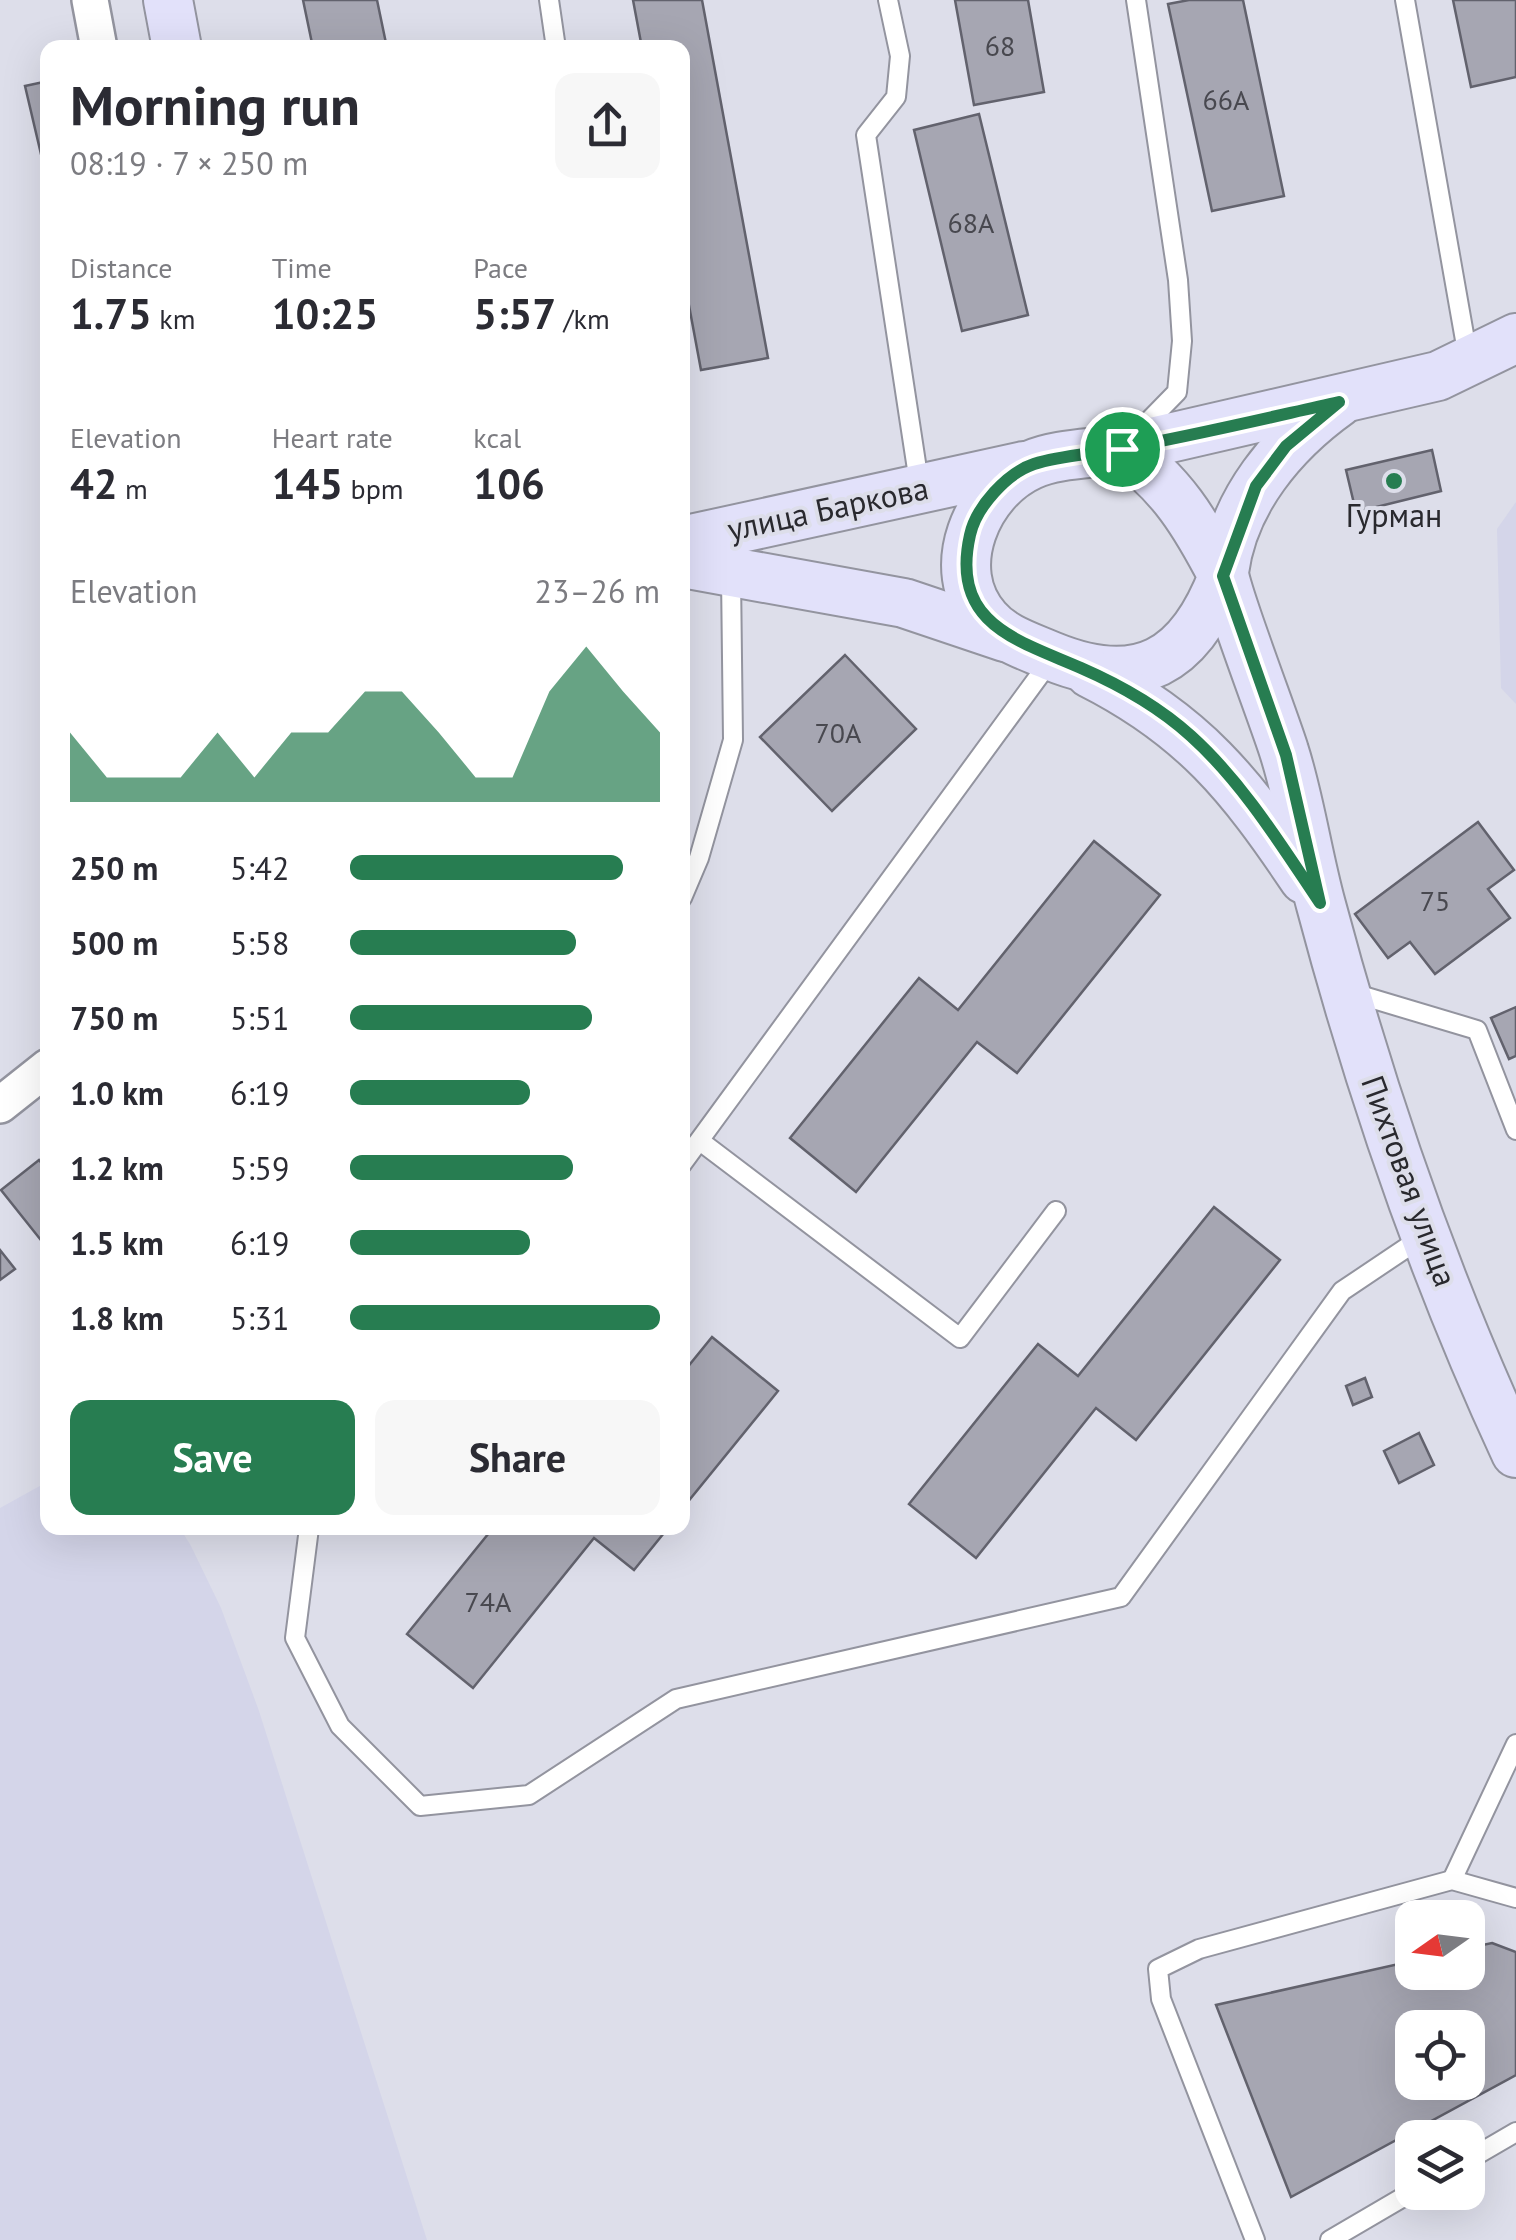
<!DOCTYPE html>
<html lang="en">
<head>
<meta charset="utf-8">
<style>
  body { margin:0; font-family:"PT Sans",sans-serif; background:#f7f7f7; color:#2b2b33; height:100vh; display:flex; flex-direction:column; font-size:38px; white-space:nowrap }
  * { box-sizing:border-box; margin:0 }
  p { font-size:32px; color:#7c7c81 }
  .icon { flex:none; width:55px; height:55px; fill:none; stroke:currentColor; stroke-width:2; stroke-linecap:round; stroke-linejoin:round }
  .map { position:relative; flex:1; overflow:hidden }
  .drawer { position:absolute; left:40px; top:40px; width:650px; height:1495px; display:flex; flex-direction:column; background:#fff; border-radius:20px; box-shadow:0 10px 40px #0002 }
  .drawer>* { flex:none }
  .needle { width:65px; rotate:256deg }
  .controls { position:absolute; left:1395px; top:1900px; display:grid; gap:20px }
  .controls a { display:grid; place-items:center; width:90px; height:90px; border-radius:20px; background:#fff; box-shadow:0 10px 40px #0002; font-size:50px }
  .pin { position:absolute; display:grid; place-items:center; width:85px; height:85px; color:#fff; margin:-42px; border:5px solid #fff; border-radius:50%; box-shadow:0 2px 10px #0007 }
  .round { display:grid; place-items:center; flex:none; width:105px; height:105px; border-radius:20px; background:#f7f7f7 }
  .overview { display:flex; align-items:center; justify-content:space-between; height:170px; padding:0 30px }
  h1 { font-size:55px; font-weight:700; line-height:75px }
  .figures { display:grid; grid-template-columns:repeat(3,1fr); gap:15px; height:170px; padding:10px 30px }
  .figures div { display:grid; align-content:center }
  .figures b { font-size:42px; font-weight:700 }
  .figures small { font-size:28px; font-weight:400 }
  .figures p { font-size:28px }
  .chart { height:280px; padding:20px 30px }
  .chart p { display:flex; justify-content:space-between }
  .chart svg { width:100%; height:180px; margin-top:10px; fill:#277d51; opacity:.7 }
  .primary-button { display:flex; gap:20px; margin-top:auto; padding:20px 30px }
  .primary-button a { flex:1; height:115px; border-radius:20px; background:#277d51; color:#fff; font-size:40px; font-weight:700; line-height:115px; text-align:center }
  .primary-button a+a { background:#f7f7f7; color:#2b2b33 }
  ul { padding:0 30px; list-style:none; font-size:32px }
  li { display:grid; grid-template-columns:160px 120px 1fr; align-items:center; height:75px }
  li i { height:25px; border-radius:12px; background:#277d51 }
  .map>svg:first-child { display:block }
  .built { fill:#d4d5e9 }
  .building { fill:#a6a6b2; stroke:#62626d; stroke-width:2.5; fill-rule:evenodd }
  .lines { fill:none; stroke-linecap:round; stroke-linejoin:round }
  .lane-casing { stroke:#93949f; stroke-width:22 }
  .street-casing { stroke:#93949f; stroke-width:40 }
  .secondary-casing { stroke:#93949f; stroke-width:52 }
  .lane { stroke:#fff; stroke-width:18 }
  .street { stroke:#fff; stroke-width:35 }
  .secondary { stroke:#e2e1fa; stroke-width:48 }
  .route-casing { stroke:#fff; stroke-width:20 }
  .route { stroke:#277d51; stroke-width:12 }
  .poi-dot { fill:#277d51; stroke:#dddeea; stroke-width:4 }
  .labels { text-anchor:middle; stroke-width:8; stroke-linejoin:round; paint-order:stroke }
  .number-label { font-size:28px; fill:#48484f }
  .street-label { font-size:32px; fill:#29292e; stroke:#dddeea }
  .poi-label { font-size:32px; fill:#29292e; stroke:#dddeea }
</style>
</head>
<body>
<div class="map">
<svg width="1516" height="2240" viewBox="0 0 1516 2240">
  <rect width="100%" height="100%" fill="#dddeea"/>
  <g class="built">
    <polygon points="1516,502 1516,704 1501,688 1497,529"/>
    <polygon points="47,1482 48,1528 180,1528 191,1546 221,1608 259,1711 427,2240 0,2240 0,1508"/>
  </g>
  <g class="building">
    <polygon points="303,0 377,0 387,48 313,48"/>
    <polygon points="633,0 702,0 768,358 701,370 682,268 682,48 642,48"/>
    <polygon points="955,0 1028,0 1044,92 974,105"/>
    <polygon points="1189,0 1243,0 1284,196 1212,211 1168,4"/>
    <polygon points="1453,0 1516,0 1516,77 1471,87"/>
    <polygon points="48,81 48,184 25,86"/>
    <polygon points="979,114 1028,315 962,331 914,130"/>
    <polygon points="1432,450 1441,491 1356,512 1346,470"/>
    <polygon points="845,655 916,729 832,811 760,737"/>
    <polygon points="1478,822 1514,870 1488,889 1510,918 1435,974 1410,942 1388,958 1355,914"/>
    <polygon points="1094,841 1160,895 1017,1073 977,1042 856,1192 790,1138 919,978 958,1010"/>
    <polygon points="1516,1007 1516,1056 1509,1059 1491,1018"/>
    <polygon points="39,1160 48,1171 44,1244 1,1190"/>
    <polygon points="1214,1207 1280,1260 1136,1440 1096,1408 976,1558 909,1504 1038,1344 1078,1376"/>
    <polygon points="0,1250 15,1269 0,1280"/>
    <polygon points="712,1337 778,1391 682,1509 682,1374"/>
    <polygon points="1365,1378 1372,1397 1353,1405 1346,1386"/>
    <polygon points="1419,1433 1434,1465 1399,1483 1384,1451"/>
    <polygon points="493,1528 668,1528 634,1570 594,1538 473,1688 407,1634"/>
    <path d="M1492,1943L1516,1952V2075L1291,2197L1216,2005L1412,1961V1972H1468V1948ZM1412,2028H1468V2082H1412Z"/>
  </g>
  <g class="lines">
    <g class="lane-casing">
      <g id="lane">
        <polyline points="549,0 556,48"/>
        <polyline points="888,0 900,56 896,97 866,135 920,489"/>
        <polyline points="1136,0 1178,280 1182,341 1177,392 1136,434"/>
        <polyline points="1405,0 1468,357"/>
        <polyline points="682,898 699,858 733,740 731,576"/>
        <polyline points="1350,992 1477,1030 1516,1130"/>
        <polyline points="700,1141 960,1338 1056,1211"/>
        <polyline points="682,1164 1053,657"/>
        <polyline points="309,1528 295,1638 340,1726 420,1806 529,1795 676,1699 1121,1597 1342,1291 1424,1236"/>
        <polyline points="1452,1880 1516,1744"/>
        <polyline points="1468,2160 1516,2132"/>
        <polyline points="1255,2240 1161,1999 1158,1969 1199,1949 1452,1880 1516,1898"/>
        <polyline points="1330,2240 1412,2192"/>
      </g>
    </g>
    <g class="street-casing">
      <g id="street">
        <polyline points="90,0 99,48"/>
        <polyline points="0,1105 48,1067"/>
      </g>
    </g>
    <g class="secondary-casing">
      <g id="secondary">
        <polyline points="168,0 177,48"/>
        <path d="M1339,402C1283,442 1233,501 1224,572C1222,583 1277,727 1284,751C1300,801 1307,854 1321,905C1371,1093 1434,1277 1516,1453"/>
        <path d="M1122,449C1171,482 1196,524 1223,576C1190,662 1139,692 1051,656C1028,646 1003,639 986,619C942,569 977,489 1031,465C1057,453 1095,454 1122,449Z"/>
        <polyline points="1122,449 1438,376 1516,338"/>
        <polyline points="682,541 1024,466"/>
        <polyline points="682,563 904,603 1005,637"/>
        <path d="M1090,673C1193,725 1241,785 1304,879"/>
      </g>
    </g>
    <use href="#lane" class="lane"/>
    <use href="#street" class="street"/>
    <use href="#secondary" class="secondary"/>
  </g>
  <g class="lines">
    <g class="route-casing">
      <path id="route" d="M1339,402L1286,446L1256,486L1223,576L1286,755L1320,903C1281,845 1243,783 1191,736C1159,707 1120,685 1081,668C1017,640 950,624 970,535C976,507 1007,473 1034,464C1062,455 1095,454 1124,448C1196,435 1267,418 1339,402Z"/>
    </g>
    <use href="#route" class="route"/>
  </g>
  <circle class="poi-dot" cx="1394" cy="481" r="10"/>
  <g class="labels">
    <g class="number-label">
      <text x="1000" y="56">68</text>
      <text x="1226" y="110">66А</text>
      <text x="971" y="233">68А</text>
      <text x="838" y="743">70А</text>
      <text x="1435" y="911">75</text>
      <text x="488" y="1612">74А</text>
    </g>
    <g class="street-label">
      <text transform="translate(828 509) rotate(-12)" y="11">улица Баркова</text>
      <text transform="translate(1409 1181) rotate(70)" y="11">Пихтовая улица</text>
    </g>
    <g class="poi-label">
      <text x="1394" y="527">Гурман</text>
    </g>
  </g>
</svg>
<div class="controls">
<a><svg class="needle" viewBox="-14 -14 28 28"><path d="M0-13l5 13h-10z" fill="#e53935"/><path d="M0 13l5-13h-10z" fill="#7c7c81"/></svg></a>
<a><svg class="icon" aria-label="locate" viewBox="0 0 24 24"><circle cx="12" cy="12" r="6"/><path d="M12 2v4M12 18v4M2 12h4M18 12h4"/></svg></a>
<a><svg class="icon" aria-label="layers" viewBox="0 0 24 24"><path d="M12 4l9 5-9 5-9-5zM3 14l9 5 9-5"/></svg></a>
</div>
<div class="pin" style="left:1122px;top:449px;background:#1e9e55"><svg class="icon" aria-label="arrive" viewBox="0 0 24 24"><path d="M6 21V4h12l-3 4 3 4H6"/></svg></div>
<section class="drawer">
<div class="overview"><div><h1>Morning run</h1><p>08:19 · 7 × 250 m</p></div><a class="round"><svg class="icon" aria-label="share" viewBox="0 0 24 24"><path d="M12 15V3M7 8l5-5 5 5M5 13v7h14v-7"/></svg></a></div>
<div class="figures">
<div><p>Distance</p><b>1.75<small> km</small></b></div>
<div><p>Time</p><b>10:25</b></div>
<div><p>Pace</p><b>5:57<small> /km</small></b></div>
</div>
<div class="figures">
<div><p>Elevation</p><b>42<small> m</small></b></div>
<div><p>Heart rate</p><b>145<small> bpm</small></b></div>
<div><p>kcal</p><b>106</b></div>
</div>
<div class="chart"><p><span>Elevation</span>23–26 m</p>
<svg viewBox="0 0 160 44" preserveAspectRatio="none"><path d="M0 44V27L10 38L20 38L30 38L40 27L50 38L60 27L70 27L80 17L90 17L100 27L110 38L120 38L130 17L140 6L150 17L160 27V44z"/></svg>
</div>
<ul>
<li><b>250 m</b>5:42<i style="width:88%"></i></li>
<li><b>500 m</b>5:58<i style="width:73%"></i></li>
<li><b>750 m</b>5:51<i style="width:78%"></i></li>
<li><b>1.0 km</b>6:19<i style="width:58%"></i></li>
<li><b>1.2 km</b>5:59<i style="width:72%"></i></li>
<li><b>1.5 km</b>6:19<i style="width:58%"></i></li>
<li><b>1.8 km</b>5:31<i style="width:100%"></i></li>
</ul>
<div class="primary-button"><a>Save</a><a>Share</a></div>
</section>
</div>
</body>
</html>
